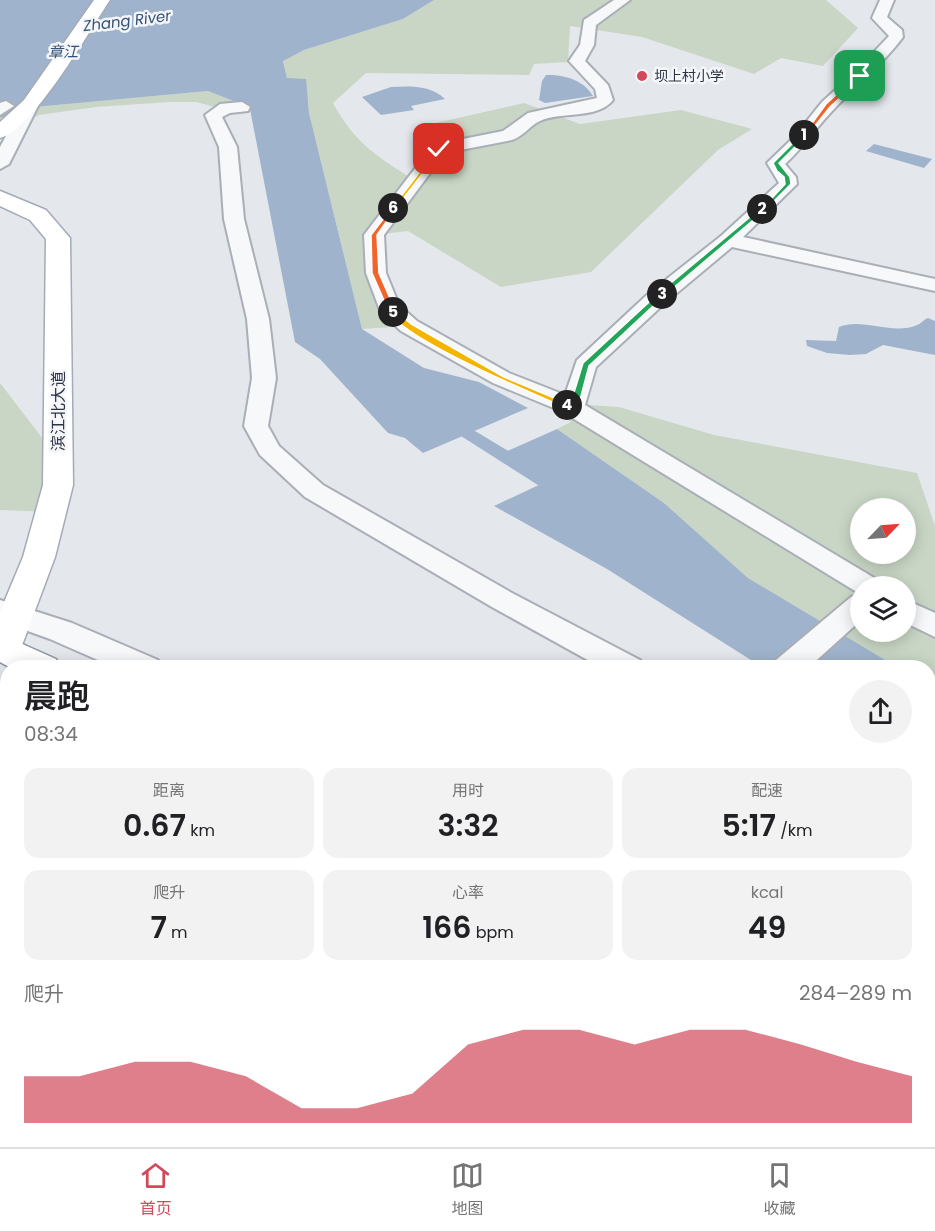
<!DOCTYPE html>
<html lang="zh">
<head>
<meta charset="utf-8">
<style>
  body { margin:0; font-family:Poppins,"Noto Sans SC",sans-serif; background:#f2f2f2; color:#202124; height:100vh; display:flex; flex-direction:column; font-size:22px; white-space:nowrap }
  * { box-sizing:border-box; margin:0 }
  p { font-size:20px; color:#757577 }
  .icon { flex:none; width:33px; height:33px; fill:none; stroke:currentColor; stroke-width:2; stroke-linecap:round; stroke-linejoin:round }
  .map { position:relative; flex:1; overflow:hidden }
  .details { position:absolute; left:0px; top:660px; width:936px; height:488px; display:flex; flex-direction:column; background:#fff; border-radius:24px 24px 0 0; box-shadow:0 3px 15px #0003 }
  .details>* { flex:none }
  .needle { width:39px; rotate:65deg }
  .fabs { position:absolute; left:850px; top:498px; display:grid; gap:12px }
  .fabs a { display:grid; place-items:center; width:66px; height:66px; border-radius:50%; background:#fff; box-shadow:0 3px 15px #0003; font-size:30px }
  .pin { position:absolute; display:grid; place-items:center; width:51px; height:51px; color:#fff; margin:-26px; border-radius:12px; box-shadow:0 3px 9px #0006 }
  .km { position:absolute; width:30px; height:30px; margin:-15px; border-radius:50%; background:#222; color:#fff; font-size:16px; line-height:30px; text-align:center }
  .round { display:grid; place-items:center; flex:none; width:63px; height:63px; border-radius:32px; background:#f2f2f2 }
  .overview { display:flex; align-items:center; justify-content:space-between; height:102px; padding:0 24px }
  h1 { font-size:33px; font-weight:600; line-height:45px }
  .stats { display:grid; grid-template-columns:repeat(3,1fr); gap:9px; height:102px; padding:6px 24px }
  .stats div { display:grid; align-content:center; border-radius:15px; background:#f2f2f2; text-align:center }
  .stats b { font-size:30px; font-weight:600 }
  .stats small { font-size:16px; font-weight:400 }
  .stats p { font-size:16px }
  .chart { height:168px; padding:12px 24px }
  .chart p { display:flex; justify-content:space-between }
  .chart svg { width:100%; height:108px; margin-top:6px; fill:#d1495b; opacity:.7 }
  .tab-bar { display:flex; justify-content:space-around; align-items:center; height:84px; border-top:2px solid #e0e0e0; background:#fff; font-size:16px; color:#757577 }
  .tab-bar a { display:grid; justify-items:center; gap:3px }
  .tab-bar .current { color:#d1495b }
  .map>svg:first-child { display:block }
  .green { fill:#c9d6c5; fill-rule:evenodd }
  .water { fill:#9fb4cc }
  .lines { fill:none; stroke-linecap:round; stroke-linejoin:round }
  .canal { fill:#9fb4cc; fill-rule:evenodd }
  .minor-casing { stroke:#a9aeb7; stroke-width:4 }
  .major-casing { stroke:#a3abb8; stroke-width:3 }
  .highway-casing { stroke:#8b94a3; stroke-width:3 }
  .minor { fill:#f7f8fa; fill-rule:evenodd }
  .major { fill:#fff; fill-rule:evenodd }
  .highway { fill:#fff; fill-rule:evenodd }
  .wall { fill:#a1a5ae }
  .shaded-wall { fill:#83868d }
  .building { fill:#bbc0ca; stroke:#83868d; stroke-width:1.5 }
  .split-1 { fill:#f0652b; stroke:#fff; stroke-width:1.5 }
  .split-2 { fill:#22a559; stroke:#fff; stroke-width:1.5 }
  .split-3 { fill:#22a559; stroke:#fff; stroke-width:1.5 }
  .split-4 { fill:#22a559; stroke:#fff; stroke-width:1.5 }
  .split-5 { fill:#f5b400; stroke:#fff; stroke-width:1.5 }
  .split-6 { fill:#f0652b; stroke:#fff; stroke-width:1.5 }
  .split-7 { fill:#f5b400; stroke:#fff; stroke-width:1.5 }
  .poi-dot { fill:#d1495b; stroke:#f4f6f9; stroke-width:2 }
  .labels { text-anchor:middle; stroke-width:5; stroke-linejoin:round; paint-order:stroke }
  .far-poi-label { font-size:14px; fill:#2b3445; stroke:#f4f6f9; text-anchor:start }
  .far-water-label { font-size:15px; font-style:italic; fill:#34527a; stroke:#f4f6f9 }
  .street-label { font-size:16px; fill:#2b3445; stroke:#f4f6f9 }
</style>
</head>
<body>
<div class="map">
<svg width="935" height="1147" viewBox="0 0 935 1147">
  <rect width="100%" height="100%" fill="#e4e7ec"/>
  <g class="green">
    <path d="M434,0H826L858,28L823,66L781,58L754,74L642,37L570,26L568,62L534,64L529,75L366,73L333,103C354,142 377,157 413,179L439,149L427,125L524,103L580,124L681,110L752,129L718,150L591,272L501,287L408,231L374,235L376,273L409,326L362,329L309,113L308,99L287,78L283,60L304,50L403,19Z"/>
    <polygon points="208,91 241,104 215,107 196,102 169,102 96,107 39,115 28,120 0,126 0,118 35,107"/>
    <polygon points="0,383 49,447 52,512 0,510"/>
    <path d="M544,402L619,407L714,435L917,473L935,526V691L929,687L928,668L897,667L748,578L664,503L557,429L571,422ZM861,508H906V554H861ZM861,586H906V632H861Z"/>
    <polygon points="0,796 7,799 7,933 0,932"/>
    <polygon points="417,1140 678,1140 692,1147 429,1147"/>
  </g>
  <g class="water">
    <polygon points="0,0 434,0 403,19 304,50 283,61 287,78 306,79 309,113 362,329 424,368 479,382 528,408 423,453 405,438 388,433 320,359 295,342 249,104 241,104 208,91 35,107 0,118"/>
    <path d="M546,75C563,74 584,80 593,96L545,103L539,100L542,81Z"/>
    <path d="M391,87C409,86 431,85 445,99L411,106L414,110L381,115L362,97Z"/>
    <polygon points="874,144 932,159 924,168 866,151"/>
    <path d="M928,318L935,321V355L883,345L866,354L850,355L827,353L807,346L806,340L836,341L839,327C863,317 893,336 917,325C921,324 923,320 928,318Z"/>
    <polygon points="557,429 664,503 748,578 897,667 762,667 607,569 494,506 543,483 505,452"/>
    <polygon points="928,687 935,691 935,777 929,773"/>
  </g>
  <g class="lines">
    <polygon class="canal" points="445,413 555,479 558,483 555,487 541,487 439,422 436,418 439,414"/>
    <g class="minor-casing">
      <g id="minor">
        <path d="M614,0H630L596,25L594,45L585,61L608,85L613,100C597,120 561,111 540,121C529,126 524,136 512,140L445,153L384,235L386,273L399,305L417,321L509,373L565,395L577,360L649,293L721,236L779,183L767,163L794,137L822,102L854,73L889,36L872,18L880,0H894L887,17L902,30L903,37C884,63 857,84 835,108C817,126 804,147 785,164L796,177L797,184L743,237L935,279V291L732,247L665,303L596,367L585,405L876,579L880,586H861V620L808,668H772L776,660L851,597L860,594L561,411L493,383L401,331L381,313L366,273L364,235L433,145L503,131L528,113L597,98L595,89L569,61L580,45L584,20Z"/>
        <polygon points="31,99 39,104 9,164 0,169 0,147 23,104"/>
        <polygon points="6,101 14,106 0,115 0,103"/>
        <polygon points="242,102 250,107 248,111 230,113 222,117 237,147 244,219 269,319 276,378 268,426 279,446 323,485 512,593 640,660 644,668 602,668 492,607 305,497 260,455 244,426 252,378 247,319 224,219 219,147 205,115 220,104"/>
        <polygon points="0,600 72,623 158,660 162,668 116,668 50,639 0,621"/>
        <polygon points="906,600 935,613 935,637 906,623"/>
        <polygon points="0,745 8,747 8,775 0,773"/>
        <polygon points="928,1019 935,1021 935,1061 928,1058"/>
        <polygon points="735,1140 790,1140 793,1147 738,1147"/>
      </g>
    </g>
    <g class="major-casing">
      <g id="major">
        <path d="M94,0H110C89,31 33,130 0,138V122L24,100Z"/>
        <polygon points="0,191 46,210 70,238 73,485 55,557 21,648 15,657 0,660 0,612 23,557 43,485 46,239 30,220 0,206"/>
      </g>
    </g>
    <g class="highway-casing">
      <g id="highway">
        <polygon points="0,634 56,659 61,668 11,668 0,662"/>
        <polygon points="0,688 8,690 8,720 0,718"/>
        <polygon points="928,1065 935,1068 935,1116 928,1114"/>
        <polygon points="928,1124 935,1127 935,1147 886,1147 883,1140 928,1140"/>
      </g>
    </g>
    <use href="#minor" class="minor"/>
    <use href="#major" class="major"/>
    <use href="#highway" class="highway"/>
  </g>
  <g class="wall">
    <polygon points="0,950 8,954 8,1068 2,1065 0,1061"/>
    <polygon points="160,1140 209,1140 205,1147 168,1147 161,1143"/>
    <polygon points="210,1140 367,1140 378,1147 221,1147"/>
  </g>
  <polygon class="shaded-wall" points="184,1140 209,1140 205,1147 187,1147"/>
  <g class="building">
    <polygon points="0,950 8,954 8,1043 0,1039"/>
    <polygon points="252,1140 367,1140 378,1147 263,1147"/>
  </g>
  <polygon class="split-1" points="858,75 863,76 830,107 806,137 802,137 826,104"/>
  <polygon class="split-2" points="802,134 807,135 779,163 790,177 791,184 764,211 760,211 785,184 784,177 777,171 773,163"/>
  <polygon class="split-3" points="762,207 764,211 665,295 660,295 660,292"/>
  <polygon class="split-4" points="660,292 666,294 589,366 580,400 573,408 564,407 564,403 572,399 583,363"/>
  <path class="split-5" d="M390,310H395L411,324L504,377L571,405L564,407C536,395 394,335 390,310Z"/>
  <polygon class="split-6" points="393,206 396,208 377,235 379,273 396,312 393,314 389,312 372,273 371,235"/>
  <polygon class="split-7" points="439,147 441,150 395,209 391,209"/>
  <circle class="poi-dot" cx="642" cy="76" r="6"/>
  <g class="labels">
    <g class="far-poi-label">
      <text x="654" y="81">坝上村小学</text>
    </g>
    <g class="far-water-label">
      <text transform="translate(127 21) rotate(-7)" y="5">Zhang River</text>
      <text x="63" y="57">章江</text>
    </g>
    <g class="street-label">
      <text transform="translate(58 411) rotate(-90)" y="6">滨江北大道</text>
    </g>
  </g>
</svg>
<div class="fabs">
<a><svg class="needle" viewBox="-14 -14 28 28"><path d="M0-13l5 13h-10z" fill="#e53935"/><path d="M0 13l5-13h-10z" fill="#757577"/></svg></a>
<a><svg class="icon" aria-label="layers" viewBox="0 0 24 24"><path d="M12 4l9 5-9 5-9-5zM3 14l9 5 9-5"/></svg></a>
</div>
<div class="pin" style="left:860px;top:76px;background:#1e9e55"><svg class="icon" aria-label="arrive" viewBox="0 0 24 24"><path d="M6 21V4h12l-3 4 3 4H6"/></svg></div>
<div class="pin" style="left:439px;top:149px;background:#d93025"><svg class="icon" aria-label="check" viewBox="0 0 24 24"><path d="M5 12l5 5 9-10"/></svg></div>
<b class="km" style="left:804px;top:135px">1</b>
<b class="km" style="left:762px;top:209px">2</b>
<b class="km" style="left:662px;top:294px">3</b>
<b class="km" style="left:567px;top:405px">4</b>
<b class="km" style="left:393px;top:312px">5</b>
<b class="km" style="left:393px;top:208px">6</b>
<section class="details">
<div class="overview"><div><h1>晨跑</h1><p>08:34</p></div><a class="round"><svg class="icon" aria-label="share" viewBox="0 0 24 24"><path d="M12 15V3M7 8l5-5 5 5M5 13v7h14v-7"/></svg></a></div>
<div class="stats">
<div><p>距离</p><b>0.67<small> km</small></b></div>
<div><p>用时</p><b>3:32</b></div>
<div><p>配速</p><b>5:17<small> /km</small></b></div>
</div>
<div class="stats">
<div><p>爬升</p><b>7<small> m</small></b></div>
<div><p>心率</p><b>166<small> bpm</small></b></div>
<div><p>kcal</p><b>49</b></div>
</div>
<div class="chart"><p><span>爬升</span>284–289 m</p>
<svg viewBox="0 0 160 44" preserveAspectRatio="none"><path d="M0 44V25L10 25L20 19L30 19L40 25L50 38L60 38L70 32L80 12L90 6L100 6L110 12L120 6L130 6L140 12L150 19L160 25V44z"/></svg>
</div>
</section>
</div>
<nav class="tab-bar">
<a class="current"><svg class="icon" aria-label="home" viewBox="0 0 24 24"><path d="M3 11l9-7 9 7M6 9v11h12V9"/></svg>首页</a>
<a><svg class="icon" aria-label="map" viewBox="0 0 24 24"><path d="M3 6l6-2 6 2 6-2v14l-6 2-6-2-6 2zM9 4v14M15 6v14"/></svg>地图</a>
<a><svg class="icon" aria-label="saved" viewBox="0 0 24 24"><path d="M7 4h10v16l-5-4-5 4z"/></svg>收藏</a>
</nav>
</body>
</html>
